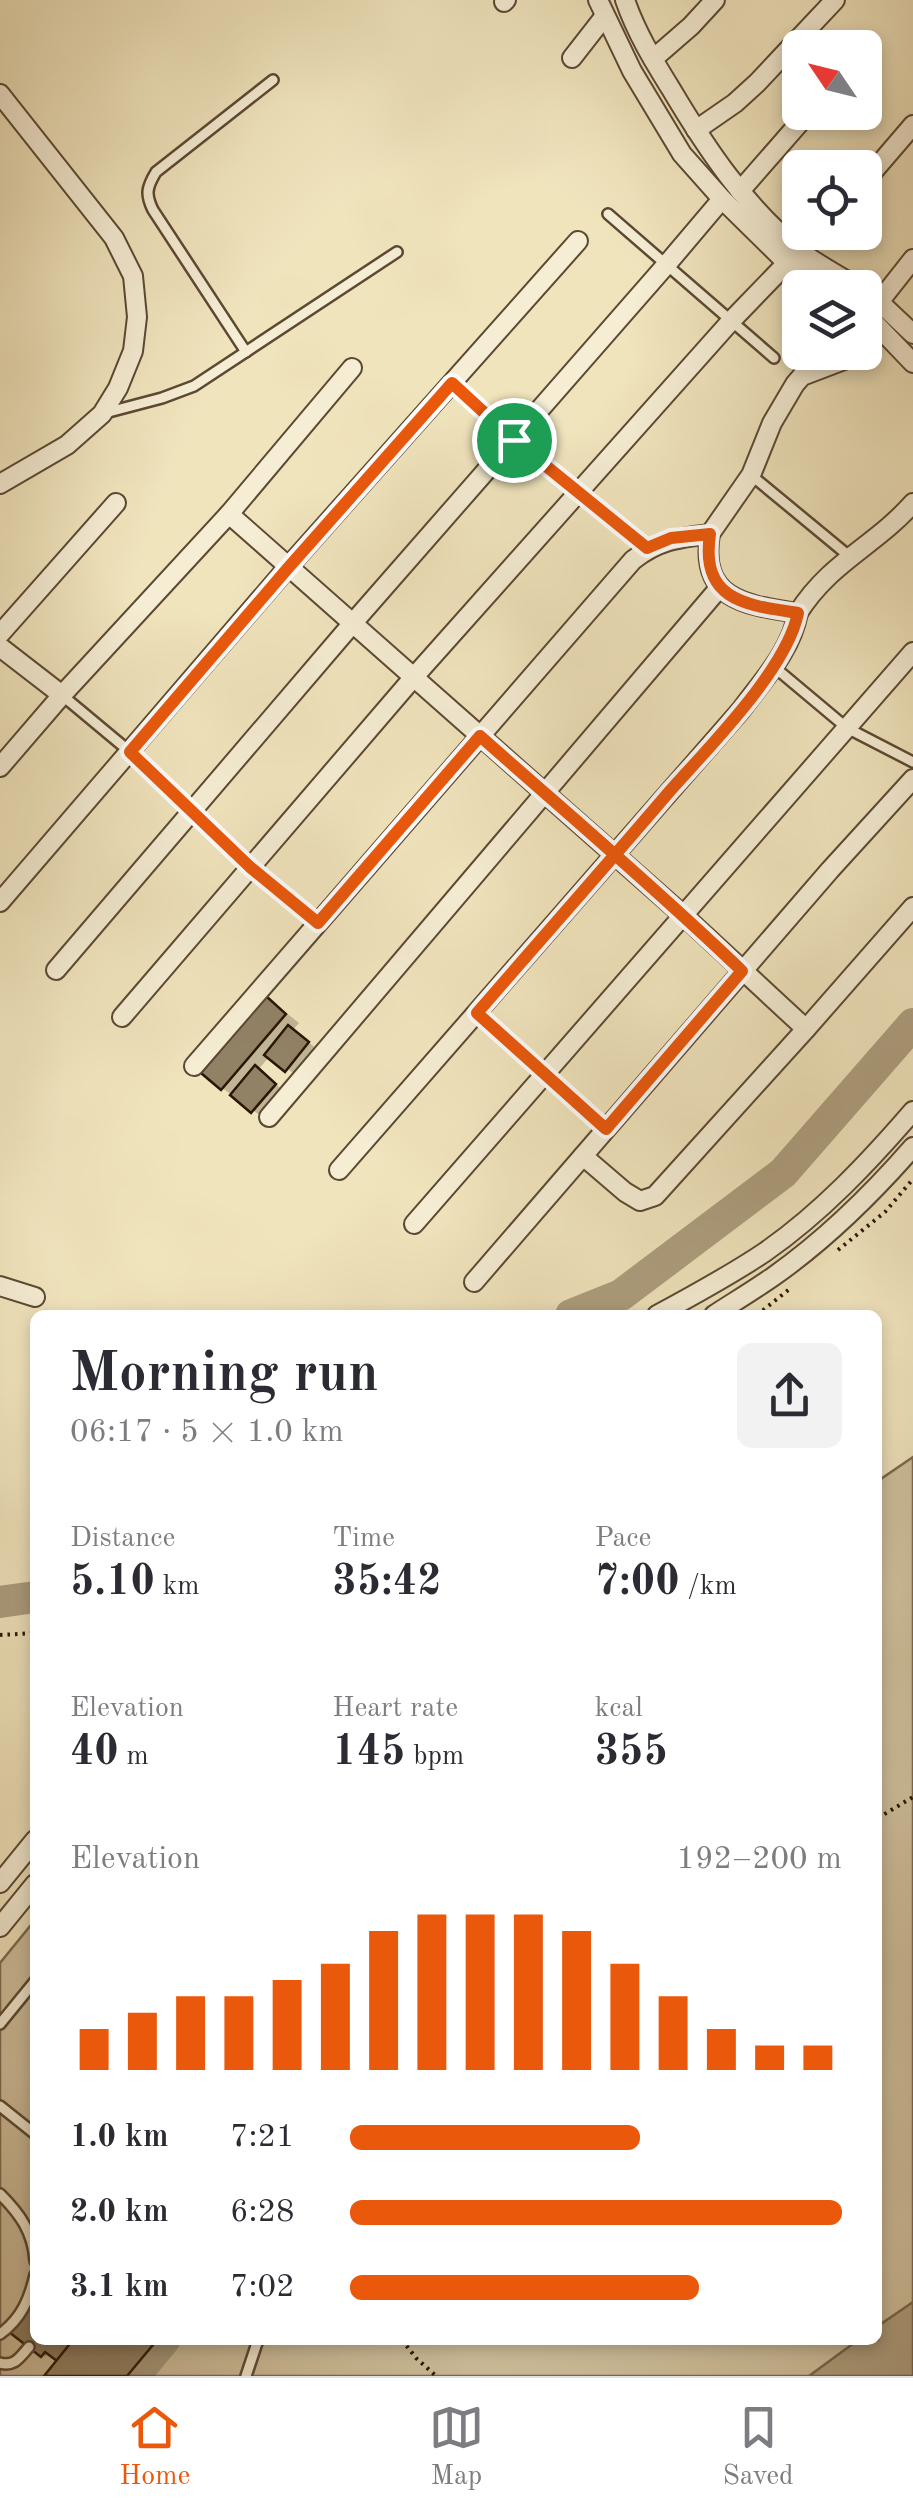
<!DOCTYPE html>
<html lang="en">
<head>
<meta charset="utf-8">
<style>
  body { margin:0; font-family:"Old Standard TT",serif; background:#f2f2f3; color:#2b2b33; height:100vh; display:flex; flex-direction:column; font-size:38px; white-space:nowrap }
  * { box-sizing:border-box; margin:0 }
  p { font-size:32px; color:#7c7c81 }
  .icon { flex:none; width:55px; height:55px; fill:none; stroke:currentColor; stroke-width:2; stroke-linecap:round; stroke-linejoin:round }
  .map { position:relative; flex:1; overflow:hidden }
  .details { position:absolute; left:30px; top:1310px; width:852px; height:1035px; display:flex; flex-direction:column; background:#fff; border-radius:15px; box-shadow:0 5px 15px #0003 }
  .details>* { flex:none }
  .needle { width:65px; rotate:305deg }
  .fabs { position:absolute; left:782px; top:30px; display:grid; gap:20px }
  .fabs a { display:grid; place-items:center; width:100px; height:100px; border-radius:15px; background:#fff; box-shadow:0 5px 15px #0003; font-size:50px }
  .pin { position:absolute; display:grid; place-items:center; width:85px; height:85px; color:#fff; margin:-42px; border:5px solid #fff; border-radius:50%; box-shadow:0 2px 10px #0007 }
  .round { display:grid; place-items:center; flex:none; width:105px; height:105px; border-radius:15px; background:#f2f2f3 }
  .overview { display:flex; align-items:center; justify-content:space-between; height:170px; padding:0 40px }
  h1 { font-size:55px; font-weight:600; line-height:75px }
  .stats { display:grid; grid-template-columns:repeat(3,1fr); gap:15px; height:170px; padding:10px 40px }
  .stats div { display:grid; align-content:center }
  .stats b { font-size:42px; font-weight:600 }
  .stats small { font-size:28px; font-weight:400 }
  .stats p { font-size:28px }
  .chart { height:280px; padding:20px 40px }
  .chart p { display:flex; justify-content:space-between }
  .chart svg { width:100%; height:180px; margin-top:10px; stroke:#ea580c; stroke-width:6 }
  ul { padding:0 40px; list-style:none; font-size:32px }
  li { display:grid; grid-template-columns:160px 120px 1fr; align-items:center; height:75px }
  li i { height:25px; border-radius:12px; background:#ea580c }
  .menu { display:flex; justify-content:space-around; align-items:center; height:140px; border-top:2px solid #e1e1e2; background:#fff; font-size:28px; color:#7c7c81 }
  .menu a { display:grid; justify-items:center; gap:5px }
  .menu .selected { color:#ea580c }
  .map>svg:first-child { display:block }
  .green { fill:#cfc19e; stroke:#7d6b52; stroke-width:2.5 }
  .water { fill:#ad9e7e; stroke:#79674e; stroke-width:2.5 }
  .shadow { fill:#0003 }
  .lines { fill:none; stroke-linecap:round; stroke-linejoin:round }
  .river { stroke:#ad9e7e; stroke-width:32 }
  .building { fill:#918165; stroke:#2b1505; stroke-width:2.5 }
  .service-casing { stroke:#5c4933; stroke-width:14 }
  .minor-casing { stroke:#5c4933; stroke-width:22 }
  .path { stroke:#2b1505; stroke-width:4; stroke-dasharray:2.5 5; stroke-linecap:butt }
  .service { stroke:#f5edd4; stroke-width:9 }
  .minor { stroke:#f5edd4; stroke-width:18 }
  .route-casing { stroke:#fff; stroke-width:20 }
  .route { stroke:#ea580c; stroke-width:12 }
</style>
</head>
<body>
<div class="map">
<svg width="913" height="2376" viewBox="0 0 913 2376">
  <rect width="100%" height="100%" fill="#f0e4bd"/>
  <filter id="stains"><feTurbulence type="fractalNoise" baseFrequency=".002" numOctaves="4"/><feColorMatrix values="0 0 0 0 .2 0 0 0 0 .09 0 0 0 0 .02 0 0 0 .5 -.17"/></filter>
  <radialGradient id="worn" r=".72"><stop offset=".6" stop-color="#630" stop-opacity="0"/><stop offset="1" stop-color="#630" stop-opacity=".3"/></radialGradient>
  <polygon class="green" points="913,1457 913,2376 0,2376 0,1963 35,1920 35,2340 878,2340 878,1481"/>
  <polygon class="water" points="913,2302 913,2376 809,2376 858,2340 878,2340 878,2326"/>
  <g class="shadow">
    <polygon points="266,1000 280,1008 299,1023 293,1030 317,1049 296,1075 270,1056 258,1070 283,1090 261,1116 222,1088"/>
    <polygon points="35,2304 35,2340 179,2340 179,2347 155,2376 48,2376 61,2361 49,2352 45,2357 42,2355 13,2332"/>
  </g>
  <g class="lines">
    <g class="river">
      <polyline points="571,1315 621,1295 783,1173 913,1024"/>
      <polyline points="0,1602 35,1597"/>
    </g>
  </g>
  <g class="building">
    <polygon points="266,996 286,1014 221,1090 201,1073"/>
    <polygon points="288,1025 309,1042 285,1072 264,1055"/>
    <polygon points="255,1065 276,1084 251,1113 230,1095"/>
    <polygon points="35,2300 35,2340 73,2340 57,2361 45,2352 41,2357 9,2332"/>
    <polygon points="73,2340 157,2340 127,2376 44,2376"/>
  </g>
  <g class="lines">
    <g class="service-casing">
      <g id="service">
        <polyline points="608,214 774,358"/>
        <path d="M246,352L153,210C145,194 147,187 156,172L273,80"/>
        <polyline points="452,383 577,494 647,548"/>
        <polyline points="105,413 162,398 194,386 397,252"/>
        <polyline points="751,475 849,556"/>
        <polyline points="773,666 847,728 913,762"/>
        <polyline points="63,696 129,751 250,867 318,923"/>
        <polyline points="477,1013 605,1128"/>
        <polyline points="0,2024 35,1981"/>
        <polyline points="0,2106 35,2134"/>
        <path d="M0,2194C20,2214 33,2232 35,2261"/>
        <path d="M0,2334C21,2319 29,2300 35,2275"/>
        <path d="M0,2363C15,2367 20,2357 29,2347"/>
        <polyline points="246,2376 258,2340"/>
      </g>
    </g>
    <g class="minor-casing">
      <g id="minor">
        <polyline points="598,0 632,71 682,154 722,199 787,263 825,288"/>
        <path d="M625,0C636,32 653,60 671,89C706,148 746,208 800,251C818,265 840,276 859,288"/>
        <polyline points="504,2 506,0"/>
        <polyline points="572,58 604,17"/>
        <polyline points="653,59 691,26 715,0"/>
        <polyline points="0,94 114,238 133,276 137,317 133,351 118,388 102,414 67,445 0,484"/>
        <polyline points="696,130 735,103 757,83 835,0"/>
        <polyline points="865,181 913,125"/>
        <polyline points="740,191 809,112"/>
        <polyline points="801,251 817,232"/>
        <polyline points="874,297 913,334"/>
        <polyline points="865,313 913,363"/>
        <polyline points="868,316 913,259"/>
        <polyline points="229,514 684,916 806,1029"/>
        <path d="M710,534C699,600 746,605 798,613C830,562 875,546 913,503"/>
        <polyline points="0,634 116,503"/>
        <polyline points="0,647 62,695"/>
        <polyline points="0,767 62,695 229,514 352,368"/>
        <polyline points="0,902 288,567 578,241"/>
        <polyline points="56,970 352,624 667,264 722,199"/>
        <polyline points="122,1017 413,678 731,321 787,263"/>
        <path d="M194,1066L633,560C659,540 678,538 710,534L751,475L772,423L795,384L802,376L865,352"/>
        <polyline points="269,1117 720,587"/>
        <polyline points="583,1156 625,1192 640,1201 655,1196 806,1029 913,907"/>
        <path d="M339,1170L741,710C763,680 791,651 798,613"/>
        <polyline points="414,1224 913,652"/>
        <polyline points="474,1282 830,870 913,779"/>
        <polyline points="0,1286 35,1297"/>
        <path d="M657,1315C694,1295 731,1275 765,1252C821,1213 869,1162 913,1111"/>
        <path d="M714,1315C734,1302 754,1290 774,1276C825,1240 872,1194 913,1147"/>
        <polyline points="0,1883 35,1840"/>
        <polyline points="0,1927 35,1884"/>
      </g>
    </g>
    <g class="path">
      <polyline points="838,1250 885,1212 913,1179"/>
      <polyline points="757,1315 792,1287"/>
      <polyline points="0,1635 35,1633"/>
      <polyline points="878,1818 913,1797"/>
      <polyline points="402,2340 416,2358 436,2376"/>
    </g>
    <use href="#service" class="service"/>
    <use href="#minor" class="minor"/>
  </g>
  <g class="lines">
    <g class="route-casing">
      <path id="route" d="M514,440L452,383L288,568L130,752L250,867L318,923L480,736C568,814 658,890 742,971L606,1129L477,1013C541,939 606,866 669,792C708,748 787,669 798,613C746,605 700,601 710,534L671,538L647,548L514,440"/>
    </g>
    <use href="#route" class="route"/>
  </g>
  <rect width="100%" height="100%" filter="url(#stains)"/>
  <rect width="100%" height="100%" fill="url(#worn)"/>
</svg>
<div class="fabs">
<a><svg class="needle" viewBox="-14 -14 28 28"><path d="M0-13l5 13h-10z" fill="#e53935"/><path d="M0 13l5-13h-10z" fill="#7c7c81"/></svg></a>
<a><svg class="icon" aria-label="locate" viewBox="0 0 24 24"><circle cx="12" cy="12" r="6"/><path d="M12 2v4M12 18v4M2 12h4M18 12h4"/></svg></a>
<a><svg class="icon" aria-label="layers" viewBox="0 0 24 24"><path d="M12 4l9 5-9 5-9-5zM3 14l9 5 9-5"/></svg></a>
</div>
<div class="pin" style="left:514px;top:440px;background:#1e9e55"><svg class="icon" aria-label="arrive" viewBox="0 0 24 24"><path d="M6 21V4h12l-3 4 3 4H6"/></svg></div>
<section class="details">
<div class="overview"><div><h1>Morning run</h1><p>06:17 · 5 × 1.0 km</p></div><a class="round"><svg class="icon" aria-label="share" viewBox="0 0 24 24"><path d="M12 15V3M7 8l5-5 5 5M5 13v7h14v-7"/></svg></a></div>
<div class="stats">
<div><p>Distance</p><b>5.10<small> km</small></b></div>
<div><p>Time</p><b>35:42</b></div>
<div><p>Pace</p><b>7:00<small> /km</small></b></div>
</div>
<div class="stats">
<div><p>Elevation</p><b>40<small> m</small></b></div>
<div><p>Heart rate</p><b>145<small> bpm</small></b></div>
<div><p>kcal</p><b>355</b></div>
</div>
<div class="chart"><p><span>Elevation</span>192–200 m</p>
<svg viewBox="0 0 160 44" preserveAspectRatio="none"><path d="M5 44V34M15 44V30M25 44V26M35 44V26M45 44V22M55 44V18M65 44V10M75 44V6M85 44V6M95 44V6M105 44V10M115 44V18M125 44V26M135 44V34M145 44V38M155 44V38"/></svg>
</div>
<ul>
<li><b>1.0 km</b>7:21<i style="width:59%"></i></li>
<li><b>2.0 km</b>6:28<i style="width:100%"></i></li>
<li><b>3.1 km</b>7:02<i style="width:71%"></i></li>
</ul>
</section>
</div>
<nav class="menu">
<a class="selected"><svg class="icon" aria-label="home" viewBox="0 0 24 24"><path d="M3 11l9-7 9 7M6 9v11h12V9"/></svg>Home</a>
<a><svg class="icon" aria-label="map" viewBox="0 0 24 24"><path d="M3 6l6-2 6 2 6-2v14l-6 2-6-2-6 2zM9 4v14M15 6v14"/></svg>Map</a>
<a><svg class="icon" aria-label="saved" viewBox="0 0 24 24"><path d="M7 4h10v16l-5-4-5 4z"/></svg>Saved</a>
</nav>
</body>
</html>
